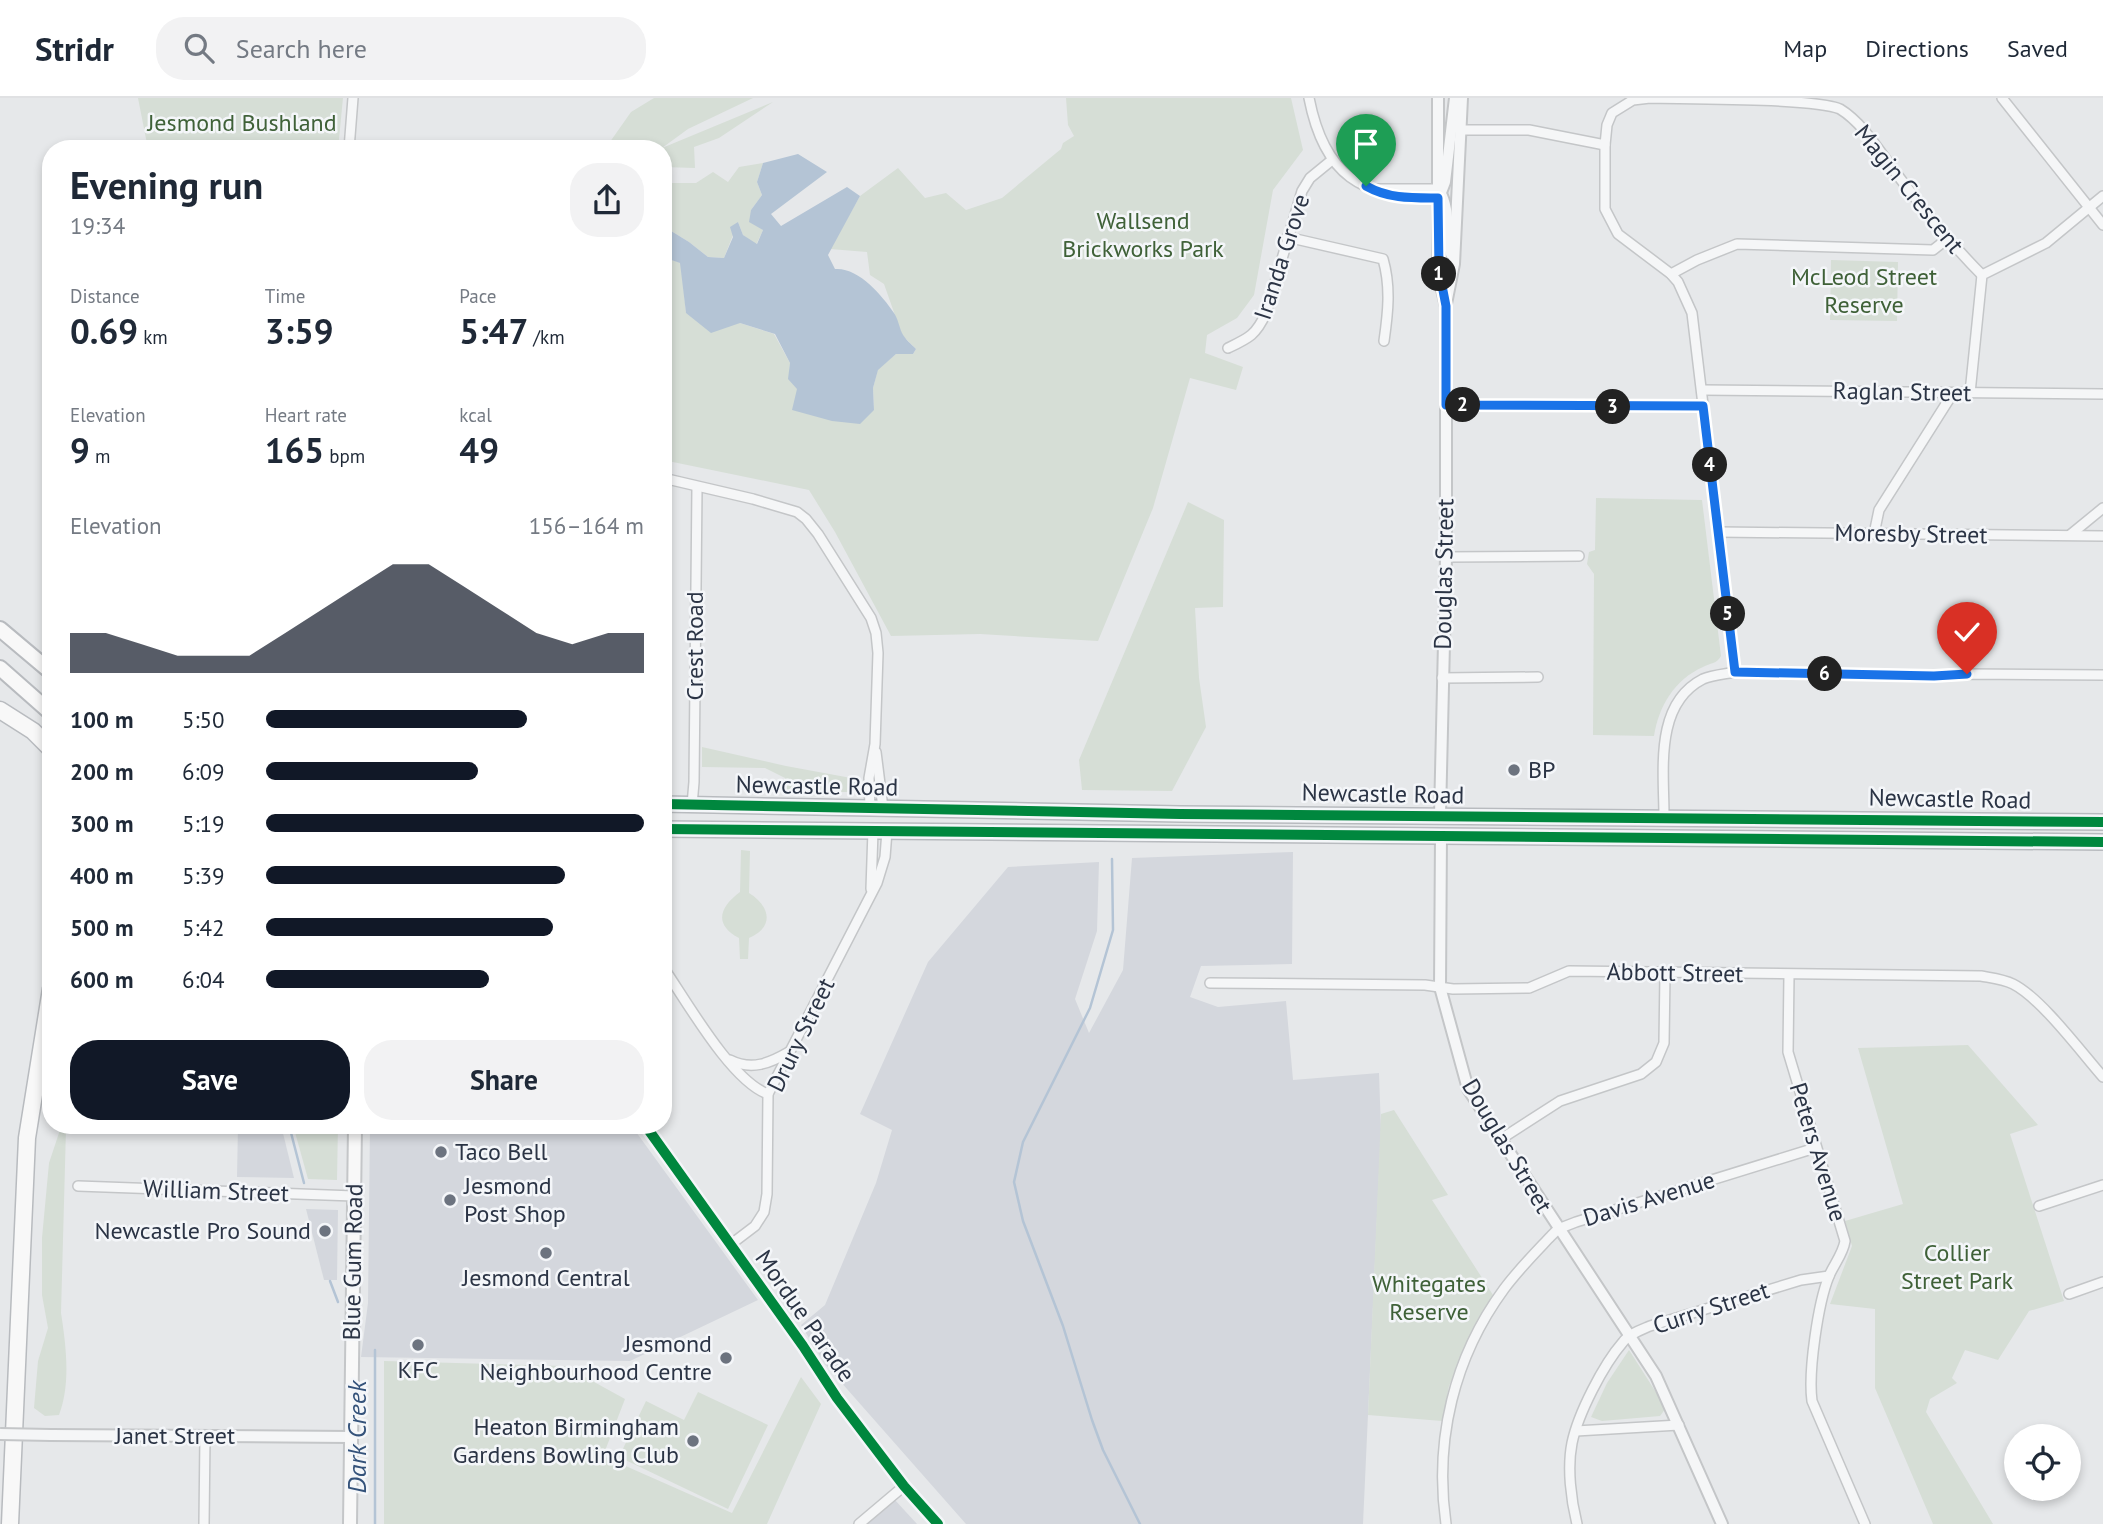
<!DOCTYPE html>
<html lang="en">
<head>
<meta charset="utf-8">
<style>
  body { margin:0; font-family:"PT Sans",sans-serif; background:#f2f2f3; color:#1f2937; height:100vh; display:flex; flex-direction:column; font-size:26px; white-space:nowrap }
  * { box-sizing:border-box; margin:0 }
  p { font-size:23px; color:#747a83 }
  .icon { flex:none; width:38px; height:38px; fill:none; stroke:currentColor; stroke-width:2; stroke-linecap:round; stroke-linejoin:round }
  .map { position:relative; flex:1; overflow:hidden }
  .sheet { position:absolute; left:42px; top:42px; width:630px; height:994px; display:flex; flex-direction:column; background:#fff; border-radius:28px; box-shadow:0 4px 10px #0003 }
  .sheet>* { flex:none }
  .tools { position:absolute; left:2004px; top:1326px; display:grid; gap:14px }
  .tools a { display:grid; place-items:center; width:77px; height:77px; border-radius:50%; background:#fff; box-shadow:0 4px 10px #0003; font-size:35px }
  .pin { position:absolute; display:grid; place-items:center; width:60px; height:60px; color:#fff; margin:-72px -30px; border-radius:50% 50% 50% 0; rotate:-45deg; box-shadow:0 0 7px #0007 }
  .pin .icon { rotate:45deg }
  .km { position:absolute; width:35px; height:35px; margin:-18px; border-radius:50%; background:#222; color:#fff; font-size:19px; line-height:35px; text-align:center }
  .round { display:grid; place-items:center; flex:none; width:74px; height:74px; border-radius:28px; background:#f2f2f3 }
  .overview { display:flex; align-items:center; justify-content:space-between; height:119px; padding:0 28px }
  h1 { font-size:38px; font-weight:600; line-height:52px }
  .figures { display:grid; grid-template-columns:repeat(3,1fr); gap:10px; height:119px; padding:7px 28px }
  .figures div { display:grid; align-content:center }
  .figures b { font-size:35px; font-weight:600 }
  .figures small { font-size:19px; font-weight:400 }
  .figures p { font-size:19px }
  .chart { height:196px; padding:14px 28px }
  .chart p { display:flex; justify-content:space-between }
  .chart svg { width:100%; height:126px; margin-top:7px; fill:#111827; opacity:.7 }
  .action { display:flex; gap:14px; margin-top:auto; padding:14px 28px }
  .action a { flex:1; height:80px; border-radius:28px; background:#111827; color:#fff; font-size:28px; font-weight:600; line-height:80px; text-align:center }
  .action a+a { background:#f2f2f3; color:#1f2937 }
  ul { padding:0 28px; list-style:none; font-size:23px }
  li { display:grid; grid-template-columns:112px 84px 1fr; align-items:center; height:52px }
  li i { height:18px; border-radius:9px; background:#111827 }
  header { display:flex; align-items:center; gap:42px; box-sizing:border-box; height:98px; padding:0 35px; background:#fff; border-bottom:2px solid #e0e1e3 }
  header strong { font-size:33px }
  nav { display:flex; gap:38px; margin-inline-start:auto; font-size:24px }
  .search { width:490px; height:63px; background:#f2f2f3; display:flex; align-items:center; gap:18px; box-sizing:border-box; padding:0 24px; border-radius:28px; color:#747a83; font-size:26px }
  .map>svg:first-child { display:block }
  .built { fill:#d4d7dd }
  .green { fill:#d6ded6 }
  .water { fill:#b4c4d5 }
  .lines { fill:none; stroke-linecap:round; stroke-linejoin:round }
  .stream { stroke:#b4c4d5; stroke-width:2.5 }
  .minor-casing { stroke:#c4c6c8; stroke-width:12 }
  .tertiary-casing { stroke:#c4c6c8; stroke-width:14 }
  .secondary-casing { stroke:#c4c6c8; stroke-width:16 }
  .trunk-casing { stroke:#b8bbbf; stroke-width:18 }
  .motorway-casing { stroke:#b8bbbf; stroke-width:19 }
  .minor { stroke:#f5f6f7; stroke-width:9 }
  .tertiary { stroke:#f5f6f7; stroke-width:10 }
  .secondary { stroke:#f8f8f8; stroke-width:12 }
  .trunk { stroke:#f8f8f8; stroke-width:14 }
  .motorway { stroke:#f8f8f8; stroke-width:16 }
  .tertiary-bridge-casing { stroke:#c4c6c8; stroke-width:14; stroke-linecap:butt }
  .tertiary-bridge { stroke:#f5f6f7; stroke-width:10 }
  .cycleway-casing { stroke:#f4f6f9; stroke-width:15 }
  .cycleway { stroke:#00873e; stroke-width:10 }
  .route-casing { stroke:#fff; stroke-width:14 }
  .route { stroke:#1a73e8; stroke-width:9 }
  .poi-dot { fill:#6c737f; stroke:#f4f6f9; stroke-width:2.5 }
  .labels { text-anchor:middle; stroke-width:5; stroke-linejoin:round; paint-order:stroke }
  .park-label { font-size:24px; fill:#3f6138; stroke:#f4f6f9 }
  .street-label { font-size:24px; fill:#2b3445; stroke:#f4f6f9 }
  .poi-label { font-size:24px; fill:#2b3445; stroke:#f4f6f9; text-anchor:start }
  .water-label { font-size:26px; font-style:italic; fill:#34527a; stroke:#f4f6f9 }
</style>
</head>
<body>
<header>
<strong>Stridr</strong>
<div class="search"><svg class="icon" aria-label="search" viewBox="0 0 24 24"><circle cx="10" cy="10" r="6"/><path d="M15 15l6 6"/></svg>Search here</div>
<nav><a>Map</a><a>Directions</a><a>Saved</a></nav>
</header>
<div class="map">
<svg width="2103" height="1426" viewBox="0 0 2103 1426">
  <rect width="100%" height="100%" fill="#e6e8ea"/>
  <g class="built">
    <polygon points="1293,754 1292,866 1201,868 1190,899 1218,909 1286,903 1293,982 1379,975 1381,1032 1363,1426 966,1426 825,1266 801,1227 825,1207 876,1085 892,1032 860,1016 928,864 1008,769 1099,764 1097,833 1075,901 1089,935 1123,872 1132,760"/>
    <polygon points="238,1027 281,1027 294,1080 237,1079"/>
    <polygon points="370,1027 631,1027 758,1202 630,1263 361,1259 368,1205"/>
    <polygon points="306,1111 338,1112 337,1182 324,1182"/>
    <polygon points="894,1401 917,1426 863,1426"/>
  </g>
  <g class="green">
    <polygon points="138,0 343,0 338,51 148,51"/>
    <polygon points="654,0 753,0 688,31 662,50 773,4 719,40 694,49 695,70 663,69 663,51 605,51 631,14"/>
    <polygon points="1066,0 1291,0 1303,52 1273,92 1254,197 1237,220 1207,237 1205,255 1243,269 1236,292 1190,280 1153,410 1098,543 980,536 891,538 835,434 809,392 663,362 663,159 681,165 686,215 740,225 774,236 790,265 789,281 798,291 874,312 873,290 878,271 896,256 913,256 916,251 902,237 884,186 870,177 867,154 830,151 860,98 898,70 925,100 946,95 966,112 1002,100 1061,51 1063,45 1074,38 1068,27"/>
    <polygon points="763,65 757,84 762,97 751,112 763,132 756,147 743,137 738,124 724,160 708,159 689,144 663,128 663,85 696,85 713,74 728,84 739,69"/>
    <polygon points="1831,162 1898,164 1897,223 1830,222"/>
    <path d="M1596,400L1702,402L1721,558C1717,566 1710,565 1703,569C1674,582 1659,608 1654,638L1593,637L1594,476L1587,466L1589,454L1595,452Z"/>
    <polygon points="1188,404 1224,422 1223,509 1195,510 1199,580 1206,629 1172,693 1082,692 1079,662"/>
    <polygon points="702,649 786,668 862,682 854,694 798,694 793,692 785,694 785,680 765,670 702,669"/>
    <path d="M741,752L750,753L749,795C770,808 775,829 749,840L748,861H740L739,840C713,826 720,809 740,794Z"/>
    <polygon points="1968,947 2038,1027 2010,1036 2064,1203 2029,1213 1998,1262 1965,1252 1952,1280 1957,1285 1930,1301 1926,1314 1993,1426 1933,1426 1875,1290 1875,1211 1830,1206 1852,1148 1845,1123 1903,1106 1858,950"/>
    <polygon points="1394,1012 1448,1097 1432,1102 1493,1197 1467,1246 1449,1288 1442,1323 1368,1317 1381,1016"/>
    <polygon points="293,1027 338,1027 337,1082 308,1081"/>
    <path d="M61,1029L66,1031L61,1215C66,1247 71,1286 59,1317L45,1318L34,1310L38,1263L48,1230L42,1197V1140L49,1065Z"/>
    <polygon points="1629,1252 1666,1310 1660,1318 1602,1323 1591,1319 1607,1285"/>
    <polygon points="384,1263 565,1268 625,1301 603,1358 732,1415 801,1279 821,1306 767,1426 384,1426"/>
    <polygon points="698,1294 768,1327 728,1411 619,1359 646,1303 684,1322"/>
  </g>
  <path class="water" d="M798,56L827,74L771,116L781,128L847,89L860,98L828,157L835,171C858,169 882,197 894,215C898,221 899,228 902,235C905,241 911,246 916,251L913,256H896L878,272L873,290L874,312L860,326L832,323L792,312L797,291L788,281L790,265L775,236L740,225L711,235L686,215L680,165L663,159V128L689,144L708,159L724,160L733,139L730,129L738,124L743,137L757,146L763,132L749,124L751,112L762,97L757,84L763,65Z"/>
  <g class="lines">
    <g class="stream">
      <polyline points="1112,761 1113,832 1090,910 1023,1044 1014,1084 1023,1123 1063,1228 1092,1322 1103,1352 1140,1426"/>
      <polyline points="289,1027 304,1085"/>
      <polyline points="330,1183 338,1204"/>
      <polyline points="375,1252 375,1426"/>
    </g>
    <g class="minor-casing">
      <g id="minor">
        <path d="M1309,0C1324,77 1361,101 1438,100"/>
        <polyline points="2002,0 2103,127"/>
        <polyline points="1461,32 1529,32 1605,47"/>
        <polyline points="349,51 353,0"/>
        <polyline points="1378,91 1437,91"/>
        <path d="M1287,139L1383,161C1391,189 1388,215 1384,243"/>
        <polyline points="1671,176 1697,162 1737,146 1933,152 1947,141"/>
        <path d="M1228,250C1249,240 1256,237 1266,215L1302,93L1310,80L1332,62"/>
        <polyline points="1702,292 2103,296"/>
        <polyline points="1970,295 1982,177 2046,145 2103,98"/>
        <polyline points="1445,307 1703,308"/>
        <polyline points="663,380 753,401 797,414 806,421 818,436 871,520 876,535 878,555 875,646 869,680 870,710"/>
        <polyline points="1718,434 2103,438"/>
        <polyline points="1874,436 1879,412 1953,295"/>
        <polyline points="2070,437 2103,410"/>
        <polyline points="1446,459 1579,458"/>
        <path d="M1735,574L1692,215L1678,184L1671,176L1618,136L1605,111V47L1607,27L1612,15L1633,2L1650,0C1686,1 1815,0 1840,11C1863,25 1880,54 1896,75C1923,111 1950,145 1982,177"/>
        <polyline points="1442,580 1538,579"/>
        <polyline points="876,654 883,710"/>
        <polyline points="692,707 694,684 697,389"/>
        <path d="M1664,719C1664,672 1654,606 1703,581C1712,577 1725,576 1735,574L1934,578L1967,576L2103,577"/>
        <polyline points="871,791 873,733"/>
        <path d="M663,869C686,902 731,983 768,996"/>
        <path d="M1789,877L1788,954L1845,1143C1843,1156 1834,1166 1829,1178C1818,1205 1808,1274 1812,1303L1865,1426"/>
        <path d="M1210,885L1425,887L1453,891L1529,890L1569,873L1981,878C1992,880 2003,881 2013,886C2041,900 2081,954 2103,979"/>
        <path d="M730,962C752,973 770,965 789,954"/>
        <polyline points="645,1027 803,1248 837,1300 904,1388 938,1426"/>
        <polyline points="1501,1041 1560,1003 1641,976 1656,964 1664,945 1665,875"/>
        <polyline points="78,1088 354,1098"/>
        <polyline points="2039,1108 2103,1087"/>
        <polyline points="730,1147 755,1128 764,1114 767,1096 768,996 877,785 885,759 887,733"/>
        <polyline points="2069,1196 2103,1184"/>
        <polyline points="1576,1333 1679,1327"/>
        <polyline points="204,1426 205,1338"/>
        <polyline points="859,1426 904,1388"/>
        <path d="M1446,1426C1434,1342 1454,1259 1504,1191C1518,1172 1535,1155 1551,1138L1558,1131L1576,1124L1815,1050"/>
        <path d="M1577,1426C1571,1402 1567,1370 1572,1345C1578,1316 1603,1267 1623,1244C1629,1236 1641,1232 1650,1228L1801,1182L1829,1178"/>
      </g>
    </g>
    <g class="tertiary-casing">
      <g id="tertiary">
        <polyline points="1438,0 1438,160 1440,183 1446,208 1446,459 1440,717"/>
        <path d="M1440,94C1451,113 1445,136 1451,156"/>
        <polyline points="1440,97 1445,84 1455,0"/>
        <polyline points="1446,206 1454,166 1462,0"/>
        <polyline points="1441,737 1440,889 1468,991 1656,1278 1722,1426"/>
        <polyline points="51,1337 350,1339"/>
      </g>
    </g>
    <g class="secondary-casing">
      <polyline id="secondary" points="350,1426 355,1027"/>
    </g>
    <g class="trunk-casing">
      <g id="trunk">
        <polyline points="0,531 51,574"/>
        <polyline points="0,570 51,615"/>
        <polyline points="663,706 1180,716 2103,724"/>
        <polyline points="663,731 2103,744"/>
      </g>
    </g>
    <g class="motorway-casing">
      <g id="motorway">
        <polyline points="0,612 33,633 51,651"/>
        <polyline points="10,1426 27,1040 51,891"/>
      </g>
    </g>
    <use href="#minor" class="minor"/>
    <use href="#tertiary" class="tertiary"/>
    <use href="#secondary" class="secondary"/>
    <use href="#trunk" class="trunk"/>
    <use href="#motorway" class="motorway"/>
    <g class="tertiary-bridge-casing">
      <polyline id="tertiary-bridge" points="0,1336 51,1337"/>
    </g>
    <use href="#tertiary-bridge" class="tertiary-bridge"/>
    <g class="cycleway-casing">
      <g id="cycleway">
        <polyline points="663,706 1180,716 2103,724"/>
        <polyline points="663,731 2103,744"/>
        <polyline points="645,1027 803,1248 837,1300 904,1388 938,1426"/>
      </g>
    </g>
    <use href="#cycleway" class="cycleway"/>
  </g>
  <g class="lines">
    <g class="route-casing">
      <path id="route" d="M1366,88C1389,101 1412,100 1438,100L1439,172L1446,208V307L1703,308L1735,574L1934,578L1967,576"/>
    </g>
    <use href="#route" class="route"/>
  </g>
  <g class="poi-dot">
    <circle cx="1514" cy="672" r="7"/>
    <circle cx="441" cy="1054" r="7"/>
    <circle cx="450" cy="1102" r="7"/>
    <circle cx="325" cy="1133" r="7"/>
    <circle cx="546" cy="1155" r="7"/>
    <circle cx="418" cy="1247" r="7"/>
    <circle cx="726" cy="1260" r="7"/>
    <circle cx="693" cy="1343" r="7"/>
  </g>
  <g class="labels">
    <g class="park-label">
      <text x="242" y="33">Jesmond Bushland</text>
      <text x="1143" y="131">Wallsend<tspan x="1143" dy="28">Brickworks Park</tspan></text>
      <text x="1864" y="187">McLeod Street<tspan x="1864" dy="28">Reserve</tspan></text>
      <text x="1957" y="1163">Collier<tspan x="1957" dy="28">Street Park</tspan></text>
      <text x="1429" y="1194">Whitegates<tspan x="1429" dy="28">Reserve</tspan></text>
    </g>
    <g class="street-label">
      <text transform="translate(1909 91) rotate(51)" y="8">Magin Crescent</text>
      <text transform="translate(1282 159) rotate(-72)" y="8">Iranda Grove</text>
      <text transform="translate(1902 294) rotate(1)" y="8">Raglan Street</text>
      <text transform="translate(1911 436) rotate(1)" y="8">Moresby Street</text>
      <text transform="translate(1444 476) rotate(-89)" y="8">Douglas Street</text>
      <text transform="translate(695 548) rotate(-90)" y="8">Crest Road</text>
      <text transform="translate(817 688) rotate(1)" y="8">Newcastle Road</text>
      <text transform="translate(1383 696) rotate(1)" y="8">Newcastle Road</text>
      <text transform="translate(1950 701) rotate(1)" y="8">Newcastle Road</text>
      <text transform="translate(1675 875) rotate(1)" y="8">Abbott Street</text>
      <text transform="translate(801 937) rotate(-64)" y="8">Drury Street</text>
      <text transform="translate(1507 1048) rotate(59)" y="8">Douglas Street</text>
      <text transform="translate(1818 1054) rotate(73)" y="8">Peters Avenue</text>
      <text transform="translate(216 1093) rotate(2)" y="8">William Street</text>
      <text transform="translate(1649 1101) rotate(-17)" y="8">Davis Avenue</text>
      <text transform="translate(353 1164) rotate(-89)" y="8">Blue Gum Road</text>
      <text transform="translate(1711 1210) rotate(-18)" y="8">Curry Street</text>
      <text transform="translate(805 1218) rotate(55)" y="8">Mordue Parade</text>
      <text x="175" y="1346">Janet Street</text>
    </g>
    <g class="poi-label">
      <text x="1528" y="680">BP</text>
      <text x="455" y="1062">Taco Bell</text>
      <text x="464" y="1096">Jesmond<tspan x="464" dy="28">Post Shop</tspan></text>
      <text x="311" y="1141" text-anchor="end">Newcastle Pro Sound</text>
      <text x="546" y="1188" text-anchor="middle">Jesmond Central</text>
      <text x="712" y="1254" text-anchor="end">Jesmond<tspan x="712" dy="28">Neighbourhood Centre</tspan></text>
      <text x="418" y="1280" text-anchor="middle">KFC</text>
      <text x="679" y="1337" text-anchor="end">Heaton Birmingham<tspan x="679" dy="28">Gardens Bowling Club</tspan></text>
    </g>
    <g class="water-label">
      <text transform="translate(357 1339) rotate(-90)" y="9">Dark Creek</text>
    </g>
  </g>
</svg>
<div class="tools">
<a><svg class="icon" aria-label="locate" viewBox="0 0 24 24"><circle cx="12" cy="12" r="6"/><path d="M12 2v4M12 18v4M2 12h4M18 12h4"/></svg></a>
</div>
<div class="pin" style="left:1366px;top:88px;background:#1e9e55"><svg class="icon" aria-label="arrive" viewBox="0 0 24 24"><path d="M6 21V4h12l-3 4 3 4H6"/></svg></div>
<div class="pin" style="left:1967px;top:576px;background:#d93025"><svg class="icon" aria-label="check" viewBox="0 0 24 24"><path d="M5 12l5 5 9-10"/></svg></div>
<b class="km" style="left:1439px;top:176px">1</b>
<b class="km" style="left:1463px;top:307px">2</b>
<b class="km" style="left:1613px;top:309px">3</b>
<b class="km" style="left:1710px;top:367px">4</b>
<b class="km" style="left:1728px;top:516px">5</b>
<b class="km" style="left:1825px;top:576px">6</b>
<section class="sheet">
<div class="overview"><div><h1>Evening run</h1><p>19:34</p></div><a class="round"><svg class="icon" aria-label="share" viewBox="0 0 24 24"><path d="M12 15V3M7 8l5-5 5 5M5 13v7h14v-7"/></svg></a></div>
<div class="figures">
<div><p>Distance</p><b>0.69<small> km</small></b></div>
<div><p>Time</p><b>3:59</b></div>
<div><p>Pace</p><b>5:47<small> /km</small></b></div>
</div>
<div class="figures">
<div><p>Elevation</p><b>9<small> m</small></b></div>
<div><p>Heart rate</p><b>165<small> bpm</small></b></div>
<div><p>kcal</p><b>49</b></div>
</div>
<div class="chart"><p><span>Elevation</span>156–164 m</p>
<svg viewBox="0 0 160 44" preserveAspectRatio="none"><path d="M0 44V30L10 30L20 34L30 38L40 38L50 38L60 30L70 22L80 14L90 6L100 6L110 14L120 22L130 30L140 34L150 30L160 30V44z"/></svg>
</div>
<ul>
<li><b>100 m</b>5:50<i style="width:69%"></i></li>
<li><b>200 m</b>6:09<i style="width:56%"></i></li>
<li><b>300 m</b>5:19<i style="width:100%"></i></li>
<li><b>400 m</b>5:39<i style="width:79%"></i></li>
<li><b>500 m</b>5:42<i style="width:76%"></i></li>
<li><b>600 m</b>6:04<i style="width:59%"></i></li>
</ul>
<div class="action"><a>Save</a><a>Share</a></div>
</section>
</div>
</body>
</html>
